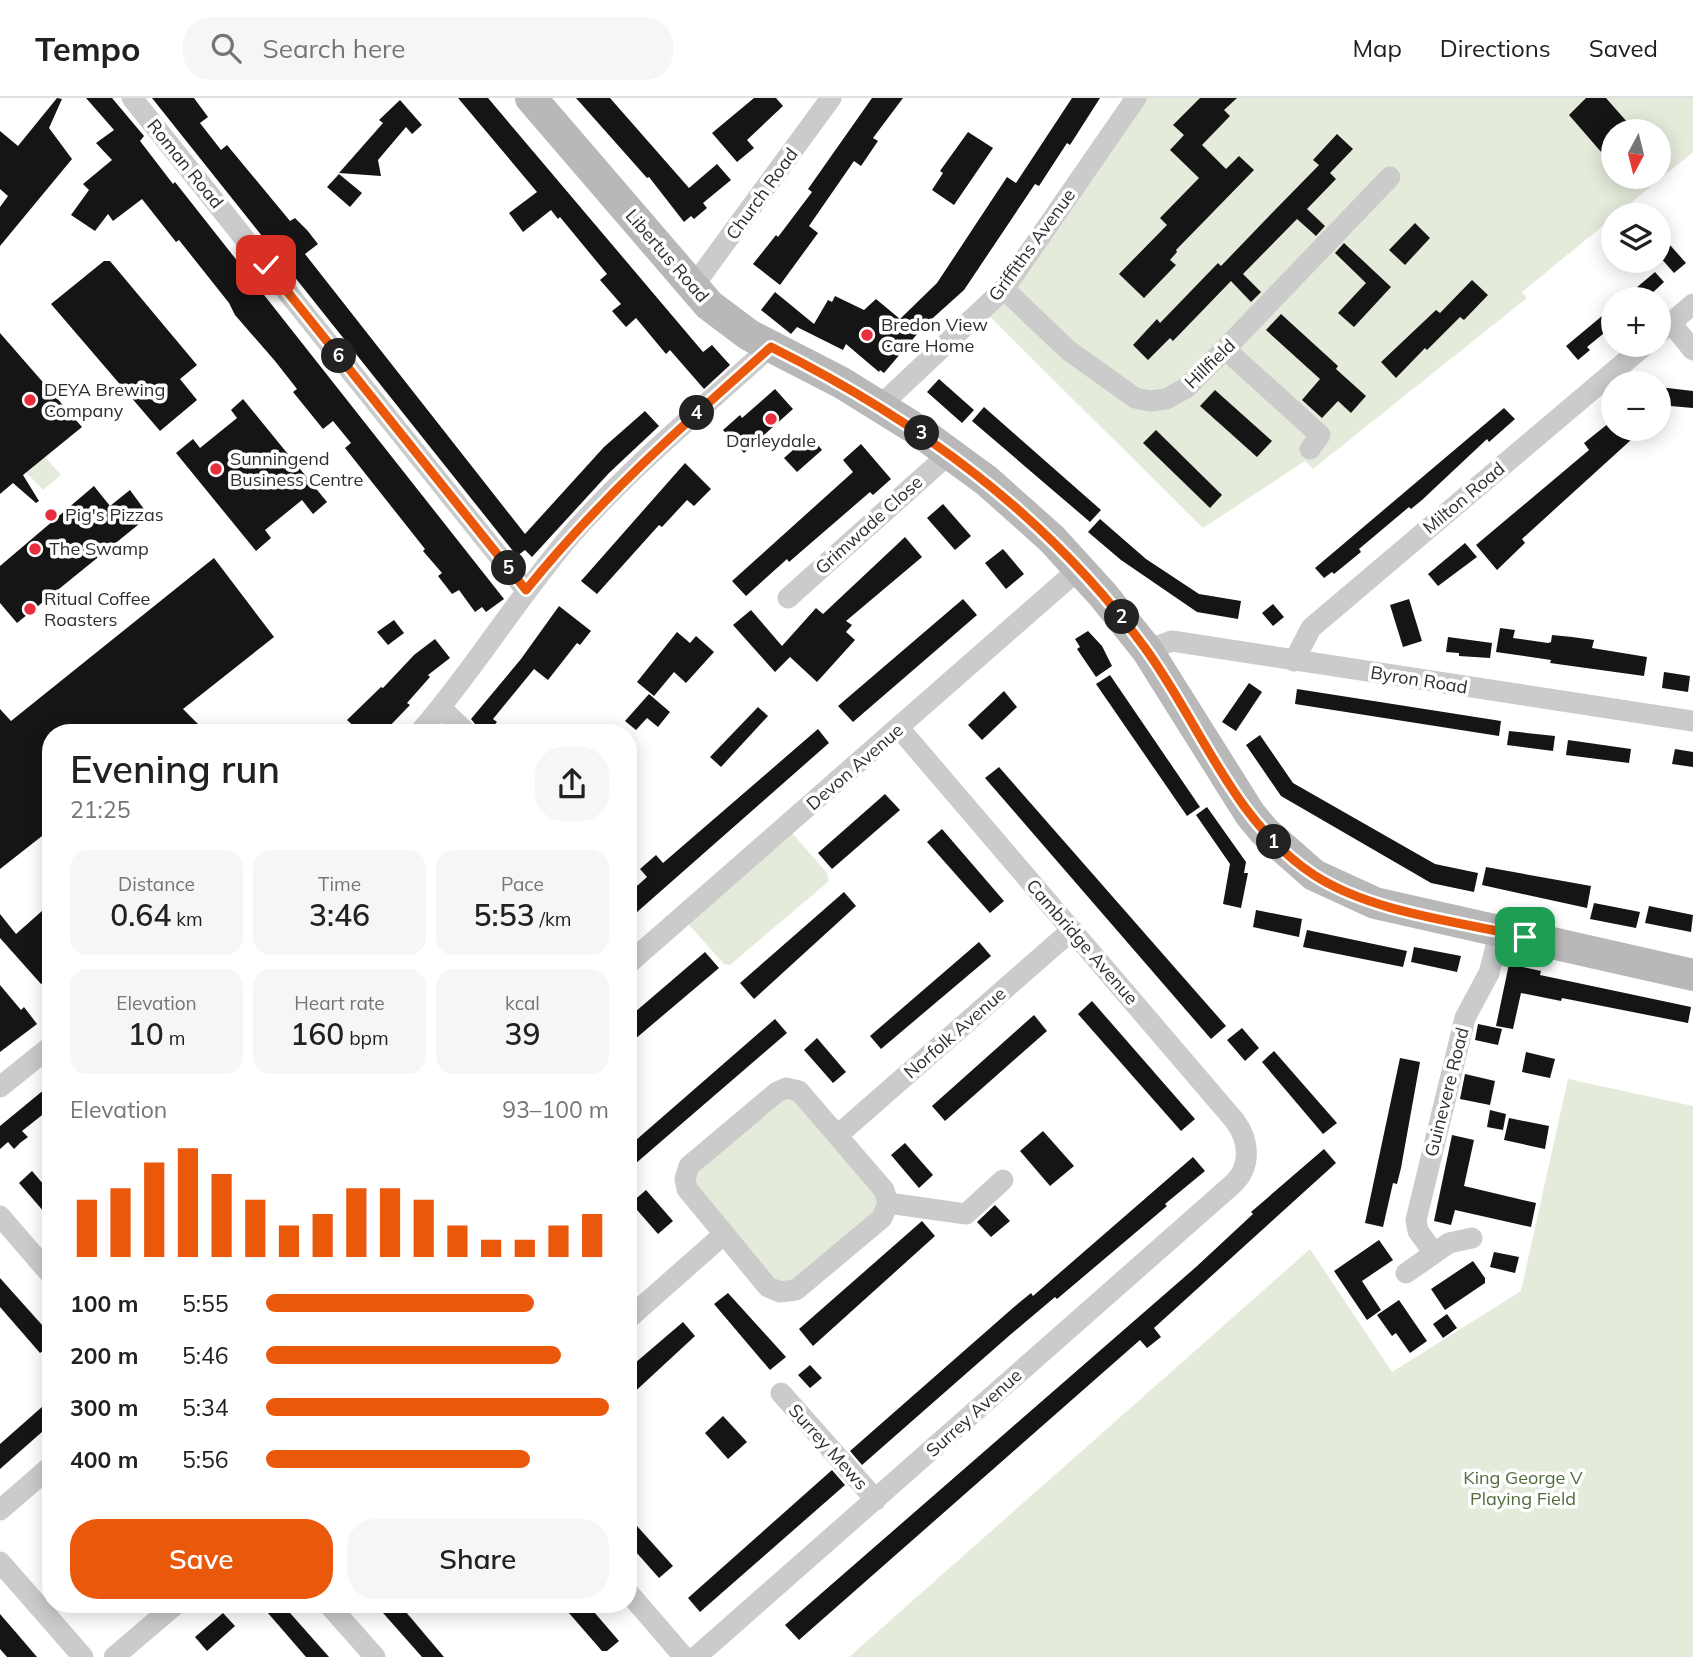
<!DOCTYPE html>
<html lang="en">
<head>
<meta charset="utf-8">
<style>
  body { margin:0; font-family:Mulish,sans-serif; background:#f6f6f6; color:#202124; height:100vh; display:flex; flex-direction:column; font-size:26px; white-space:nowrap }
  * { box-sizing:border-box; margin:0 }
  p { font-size:23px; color:#757577 }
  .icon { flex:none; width:38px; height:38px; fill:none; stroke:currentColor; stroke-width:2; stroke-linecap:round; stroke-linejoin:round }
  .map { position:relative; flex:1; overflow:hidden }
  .drawer { position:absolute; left:42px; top:626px; width:595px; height:889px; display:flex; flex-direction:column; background:#fff; border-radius:28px; box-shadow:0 4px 18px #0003 }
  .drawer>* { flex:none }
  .needle { width:46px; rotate:187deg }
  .buttons { position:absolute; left:1601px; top:21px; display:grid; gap:14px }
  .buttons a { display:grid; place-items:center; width:70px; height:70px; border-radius:50%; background:#fff; box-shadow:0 4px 18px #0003; font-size:35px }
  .pin { position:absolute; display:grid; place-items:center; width:60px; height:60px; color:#fff; margin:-30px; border-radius:14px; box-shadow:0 4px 10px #0006 }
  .km { position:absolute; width:35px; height:35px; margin:-18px; border-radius:50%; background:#222; color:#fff; font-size:19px; line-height:35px; text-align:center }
  .round { display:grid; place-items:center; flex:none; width:74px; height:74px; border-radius:28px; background:#f6f6f6 }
  .summary { display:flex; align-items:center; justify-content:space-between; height:119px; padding:0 28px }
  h1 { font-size:38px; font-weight:600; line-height:52px }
  .metrics { display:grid; grid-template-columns:repeat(3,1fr); gap:10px; height:119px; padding:7px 28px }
  .metrics div { display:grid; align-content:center; border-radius:18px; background:#f6f6f6; text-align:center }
  .metrics b { font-size:30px; font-weight:600 }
  .metrics small { font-size:19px; font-weight:400 }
  .metrics p { font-size:19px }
  .chart { height:196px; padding:14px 28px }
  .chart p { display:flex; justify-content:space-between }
  .chart svg { width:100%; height:126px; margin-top:7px; stroke:#ea580c; stroke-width:6 }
  .primary-button { display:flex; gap:14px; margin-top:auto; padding:14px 28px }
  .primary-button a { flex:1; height:80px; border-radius:28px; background:#ea580c; color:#fff; font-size:28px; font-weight:600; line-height:80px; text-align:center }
  .primary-button a+a { background:#f6f6f6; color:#202124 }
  ul { padding:0 28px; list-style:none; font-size:23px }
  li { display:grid; grid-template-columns:112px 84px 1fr; align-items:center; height:52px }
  li i { height:18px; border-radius:9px; background:#ea580c }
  header { display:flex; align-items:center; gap:42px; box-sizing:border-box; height:98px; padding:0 35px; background:#fff; border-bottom:2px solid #e0e0e0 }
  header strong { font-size:33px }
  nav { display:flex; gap:38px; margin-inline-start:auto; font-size:24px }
  .search { width:490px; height:63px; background:#f6f6f6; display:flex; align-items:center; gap:18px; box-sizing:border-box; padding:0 24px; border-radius:28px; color:#757577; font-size:26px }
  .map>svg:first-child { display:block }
  .green { fill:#e4ebdb; fill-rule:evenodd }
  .building { fill:#151515 }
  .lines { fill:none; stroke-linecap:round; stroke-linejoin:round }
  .street { stroke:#cbcbcb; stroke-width:21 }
  .secondary { stroke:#b8b8b8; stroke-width:32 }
  .route-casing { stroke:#fff; stroke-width:14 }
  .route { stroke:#ea580c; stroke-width:9 }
  .poi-dot { fill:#e62e3d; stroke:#fff; stroke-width:2.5 }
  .labels { text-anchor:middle; stroke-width:7; stroke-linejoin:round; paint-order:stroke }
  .street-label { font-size:18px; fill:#2e2e2e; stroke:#fff }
  .poi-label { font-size:18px; fill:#2e2e2e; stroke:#fff; text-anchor:start }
  .park-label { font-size:18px; fill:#516a3b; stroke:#fff }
</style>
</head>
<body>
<header>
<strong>Tempo</strong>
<div class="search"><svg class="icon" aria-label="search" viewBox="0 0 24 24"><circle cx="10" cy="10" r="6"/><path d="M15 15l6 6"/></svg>Search here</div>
<nav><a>Map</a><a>Directions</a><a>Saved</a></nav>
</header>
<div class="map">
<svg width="1693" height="1559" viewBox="0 0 1693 1559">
  <rect width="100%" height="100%" fill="#fff"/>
  <g class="green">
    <path d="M1136,0H1693V54L1522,194L1527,200L1313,371L1305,363L1203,430L983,212ZM1614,33H1659V79H1614Z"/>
    <polygon points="45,359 61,377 43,392 26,374"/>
    <polygon points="787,729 827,775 829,783 730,867 724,866 682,819"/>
    <polygon points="1568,981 1693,1008 1693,1559 849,1559 1310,1151 1392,1274 1521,1193"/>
    <polygon points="793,999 880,1093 880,1110 796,1184 774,1183 695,1090 694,1078 698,1069 777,1001"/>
  </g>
  <g class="building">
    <polygon points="57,0 62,1 49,30 72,61 0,148 0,109 8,98 0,91 0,33 18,48"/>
    <polygon points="86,0 112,0 144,38 140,43 173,86 175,84 504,501 486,514 482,509 475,514 459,492 452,496 438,478 442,475 423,453 425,451 345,350 351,345 333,323 323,331 293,294 297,291 275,263 235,217 229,205 179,142 176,144 142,101 113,123 108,116 95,133 71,117 89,92 83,86 112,62 96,45 114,32"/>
    <polygon points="152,0 194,0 208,19 200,25 221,52 227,47 290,123 295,120 307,132 318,146 305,156 525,436 604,349 645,313 659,328 609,375 532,459 525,452 517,458"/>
    <polygon points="458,0 488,0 703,254 712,247 730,267 704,291 670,252 666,256 636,220 626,229 612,213 621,206 600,182 607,176 560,119 558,121 551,112 523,134 509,115 537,94"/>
    <polygon points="576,0 610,0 689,90 717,66 731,82 703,105 707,110 694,121 691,118 684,124 649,79 647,80"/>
    <polygon points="754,0 776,0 783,8 747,42 754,50 737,64 712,35"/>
    <polygon points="872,0 903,0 873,40 878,43 861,68 854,63 809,128 818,135 780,187 753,166 776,137 778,139 812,94 808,91"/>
    <polygon points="1072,0 1100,0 1070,47 1067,45 1039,88 1035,86 964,192 924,228 884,275 880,272 879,274 846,246 843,252 797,229 791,236 761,212 775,194 814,226 828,202 832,204 835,198 864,212 876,201 900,221 937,185 1007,79 1016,85"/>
    <polygon points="1200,0 1237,0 1224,12 1230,18 1202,47 1226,71 1239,58 1254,72 1176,152 1177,154 1170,162 1176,167 1144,200 1119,176 1167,127 1160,120 1199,80 1170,52 1184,37 1173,27"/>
    <polygon points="1586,0 1606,0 1635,33 1614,33 1614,46 1602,55 1569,17"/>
    <polygon points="400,2 422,27 412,36 406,29 378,62 381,78 339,75 383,25 379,22"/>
    <polygon points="968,34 993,50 954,107 932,92 943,75 940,73"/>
    <polygon points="1337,36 1353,51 1330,75 1336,81 1307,111 1325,128 1316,138 1297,121 1243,176 1261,194 1251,204 1231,183 1173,243 1170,240 1148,262 1133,247 1157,221 1160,225 1218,165 1221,168 1273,114 1319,67 1313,62"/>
    <polygon points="339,76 362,95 350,109 327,89"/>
    <polygon points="1415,125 1430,140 1405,167 1389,152"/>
    <polygon points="1344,145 1391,189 1354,229 1338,215 1366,185 1335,155"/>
    <polygon points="1670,147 1686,165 1674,175 1659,158"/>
    <polygon points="104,163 110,163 197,267 180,281 197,302 160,333 51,206"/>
    <polygon points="1655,174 1664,184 1648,199 1645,201 1623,201"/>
    <polygon points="1472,182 1488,197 1464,222 1460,219 1427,252 1425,250 1396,280 1381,264 1436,212 1440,215"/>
    <polygon points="1614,208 1614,227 1587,249 1590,252 1578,262 1566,248"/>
    <polygon points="1281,216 1338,268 1336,271 1366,298 1351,315 1338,303 1322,320 1302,302 1320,281 1266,232"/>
    <polygon points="0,235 82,329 23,377 39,403 36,405 13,385 0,396"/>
    <polygon points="939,281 974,312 962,325 927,294"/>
    <polygon points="1659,289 1693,293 1693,310 1659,307"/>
    <polygon points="775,291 793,311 744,355 723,332 740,317 742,320"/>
    <polygon points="1215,292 1272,343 1257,359 1200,308"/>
    <polygon points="243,301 327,404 313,416 302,402 265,432 271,440 256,453 176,355 193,341 200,350 237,320 231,312"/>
    <polygon points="984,309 1101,412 1090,424 972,323"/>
    <polygon points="1504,310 1515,321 1489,344 1487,341 1422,402 1411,411 1409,409 1359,451 1361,454 1334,476 1332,474 1324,480 1315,470"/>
    <polygon points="1614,321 1614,331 1643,331 1522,441 1525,445 1497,472 1476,447 1589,352 1584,345"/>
    <polygon points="1156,332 1222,397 1210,410 1143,345"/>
    <polygon points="810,337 822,352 797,374 784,360"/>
    <polygon points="861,346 891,381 873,397 870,394 789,464 787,461 746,498 732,483 853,374 843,362"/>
    <polygon points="685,365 711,391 694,408 687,402 662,429 659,427 597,496 581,483"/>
    <polygon points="94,388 110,408 130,392 149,418 17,525 0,505 0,468"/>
    <polygon points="943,406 971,438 955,452 927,420"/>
    <polygon points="1100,421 1146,461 1199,496 1241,503 1238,521 1197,514 1121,462 1088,434"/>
    <polygon points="905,439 922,459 846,523 852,527 846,534 855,542 817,584 790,559 775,574 733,527 751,512 782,548 816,510 823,516"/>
    <polygon points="1465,445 1477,459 1438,488 1428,476"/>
    <polygon points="1003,451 1024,476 1006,491 985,465"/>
    <polygon points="214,460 274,539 183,611 207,635 51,635 51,731 0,771 0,611 11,623"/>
    <polygon points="963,501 977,517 853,624 838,608"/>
    <polygon points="1409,501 1422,543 1403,549 1390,507"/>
    <polygon points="1273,506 1284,519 1273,528 1262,515"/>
    <polygon points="559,508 591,533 580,547 577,545 548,582 534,571 493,621 497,624 487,635 482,635 471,621 521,561"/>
    <polygon points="394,522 404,535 388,547 377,534"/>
    <polygon points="1500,530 1515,532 1513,540 1548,545 1551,544 1552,537 1572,539 1594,542 1592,550 1647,559 1644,578 1550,565 1551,562 1496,554"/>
    <polygon points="1088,533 1102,548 1112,568 1096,579 1077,551 1080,549 1075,541"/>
    <polygon points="677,534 690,545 696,538 714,554 686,585 674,574 654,598 637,584"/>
    <polygon points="1448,539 1492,545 1490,560 1459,558 1459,555 1446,554"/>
    <polygon points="435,541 450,560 428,577 430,579 407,605 410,607 383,635 361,635 347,622 381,589 383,590 414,557"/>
    <polygon points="1664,574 1690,578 1688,594 1662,590"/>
    <polygon points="1110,577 1200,709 1187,718 1096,586"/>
    <polygon points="1249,585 1262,594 1236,633 1222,624"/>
    <polygon points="1297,591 1501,623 1499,638 1295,606"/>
    <polygon points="1004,593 1017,609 982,642 968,627"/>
    <polygon points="649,596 670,614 658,629 647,620 636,632 625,623"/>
    <polygon points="758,609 768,618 721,669 710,659"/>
    <polygon points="818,631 829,645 628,822 628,796 647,779 640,771 656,757 663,765"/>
    <polygon points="1509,633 1555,638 1553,653 1507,647"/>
    <polygon points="1260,637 1293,685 1435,766 1478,775 1474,794 1431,785 1281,698 1246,647"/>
    <polygon points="1568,642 1631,651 1629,665 1566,657"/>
    <polygon points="1675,651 1693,654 1693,669 1672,666"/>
    <polygon points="999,669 1226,928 1211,941 985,680"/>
    <polygon points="885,696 900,712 832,771 818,755"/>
    <polygon points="1207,709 1246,764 1244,775 1248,775 1241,810 1223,806 1230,766 1196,717"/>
    <polygon points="942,731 1004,803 990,815 927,744"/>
    <polygon points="1486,769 1591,788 1587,810 1482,787"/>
    <polygon points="844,794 856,808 754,901 740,885"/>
    <polygon points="51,805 51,878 41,886 0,840 0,816 16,836"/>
    <polygon points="1594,805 1640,814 1636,830 1590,821"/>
    <polygon points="1649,808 1693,817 1691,834 1645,825"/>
    <polygon points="1256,812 1302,821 1299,839 1253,829"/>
    <polygon points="1307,832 1407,853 1403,869 1303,849"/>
    <polygon points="979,844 991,858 881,951 870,938"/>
    <polygon points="1414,849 1461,858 1457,874 1411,864"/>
    <polygon points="705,854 719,870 628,947 628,920"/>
    <polygon points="1509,866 1541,873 1540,877 1691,909 1688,925 1562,900 1561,903 1521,895 1513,931 1496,928"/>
    <polygon points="0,887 21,912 24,909 37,926 0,954"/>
    <polygon points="1092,903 1195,1021 1181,1033 1078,916"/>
    <polygon points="1034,917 1047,933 945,1023 932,1008"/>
    <polygon points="775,921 787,935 628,1072 628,1049"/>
    <polygon points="1478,926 1502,931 1498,947 1475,942"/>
    <polygon points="1242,930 1259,950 1245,963 1227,942"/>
    <polygon points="817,940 846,974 833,985 804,952"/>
    <polygon points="1274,953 1337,1025 1323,1036 1262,964"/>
    <polygon points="1526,954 1555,961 1550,980 1522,974"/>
    <polygon points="1400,960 1420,964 1401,1070 1397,1086 1393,1085 1383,1129 1365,1125"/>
    <polygon points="1465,976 1495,983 1490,1007 1460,1001"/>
    <polygon points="51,986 51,1010 22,1033 28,1039 20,1045 14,1051 8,1044 0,1051 0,1028"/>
    <polygon points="1490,1012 1506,1016 1503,1032 1487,1029"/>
    <polygon points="1509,1020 1549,1028 1545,1051 1504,1042"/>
    <polygon points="1043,1033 1074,1068 1050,1088 1020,1053"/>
    <polygon points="1452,1037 1474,1042 1464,1088 1536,1105 1531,1129 1455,1112 1451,1127 1434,1123"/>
    <polygon points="905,1045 933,1077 919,1090 891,1057"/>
    <polygon points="1324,1051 1336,1065 1154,1230 1161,1239 1147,1250 1140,1242 799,1542 785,1527 1196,1169 1253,1116 1251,1114"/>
    <polygon points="1193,1059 1205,1073 1165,1106 1167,1108 1057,1201 1055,1199 1010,1237 862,1367 850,1353 1014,1209 1031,1195 1033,1198"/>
    <polygon points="32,1073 51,1095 51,1122 19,1085"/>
    <polygon points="646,1092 673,1123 658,1136 631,1105"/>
    <polygon points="995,1107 1010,1123 991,1139 977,1124"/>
    <polygon points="922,1123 935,1138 813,1248 799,1231"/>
    <polygon points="1379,1142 1393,1162 1362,1183 1381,1212 1367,1222 1334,1173"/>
    <polygon points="1494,1154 1519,1159 1515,1175 1490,1169"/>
    <polygon points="1473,1163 1485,1180 1485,1185 1445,1212 1431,1191"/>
    <polygon points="0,1180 51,1237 51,1247 40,1255 0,1209"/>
    <polygon points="728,1195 786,1259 770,1272 714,1206"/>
    <polygon points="1399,1202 1427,1243 1410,1255 1396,1235 1392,1238 1377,1217"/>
    <polygon points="1447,1216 1457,1230 1443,1240 1433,1226"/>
    <polygon points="683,1224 695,1238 628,1300 628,1271"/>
    <polygon points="810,1267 822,1280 810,1290 798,1277"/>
    <polygon points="51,1301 51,1326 0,1371 0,1346"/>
    <polygon points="723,1318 747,1344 728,1361 705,1335"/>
    <polygon points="832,1372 845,1387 700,1514 688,1500"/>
    <polygon points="628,1418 673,1468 659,1480 628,1445"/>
    <polygon points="261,1507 283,1507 329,1559 306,1559"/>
    <polygon points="376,1507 400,1507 444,1559 422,1559"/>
    <polygon points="562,1507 588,1507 619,1543 607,1553 602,1553"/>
    <polygon points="223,1515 235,1528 207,1553 195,1539"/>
    <polygon points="0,1516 19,1538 37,1559 7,1559 0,1551"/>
  </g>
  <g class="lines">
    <g class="street">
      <polyline points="132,0 526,492"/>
      <polyline points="692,190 831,0"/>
      <polyline points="1004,191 1068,252 1135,300 1150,303 1166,301 1186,290 1225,251 1390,79"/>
      <polyline points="1671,225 1693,252"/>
      <polyline points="1659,235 1693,206"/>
      <polyline points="1225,251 1320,337 1310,351"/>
      <polyline points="880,308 1004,191 1136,0"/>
      <polyline points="788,500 950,355"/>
      <polyline points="1147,552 1172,543 1693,623"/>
      <polyline points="1294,563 1311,530 1645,247"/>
      <polyline points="441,610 467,635"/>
      <path d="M419,635C474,572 517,500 572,436C632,368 703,310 770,249"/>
      <polyline points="628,866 1080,470"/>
      <polyline points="0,989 51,948"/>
      <polygon points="786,990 799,993 884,1092 888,1105 882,1120 796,1192 780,1194 768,1189 687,1091 685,1081 689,1068 777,994"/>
      <polyline points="838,1037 1072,832"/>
      <polyline points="888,1105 966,1116 1003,1082"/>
      <polyline points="0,1118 51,1177"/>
      <polyline points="1434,1155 1418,1133 1416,1122 1465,920 1489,875 1500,833"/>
      <polyline points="1406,1175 1449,1145 1472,1140"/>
      <polyline points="628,1221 723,1137"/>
      <polyline points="781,1295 876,1402"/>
      <polyline points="0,1412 51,1368"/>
      <polyline points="0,1464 83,1559"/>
      <polyline points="628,1494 684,1559"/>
      <polyline points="329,1507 375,1559"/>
      <polyline points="114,1559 175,1507"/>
      <path d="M696,1559L1233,1086C1252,1068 1249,1042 1235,1023L899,630"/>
    </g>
    <polyline class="secondary" points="531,0 709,207 749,237 842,285 916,331 987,383 1052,441 1103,497 1147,552 1250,716 1264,733 1314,777 1375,805 1693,877"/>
  </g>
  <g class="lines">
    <g class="route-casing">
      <path id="route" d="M266,167L526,492C599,401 684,326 771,249C917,322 1048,417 1145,550C1200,625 1233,724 1314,777C1373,815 1457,823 1525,839"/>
    </g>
    <use href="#route" class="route"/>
  </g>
  <g class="poi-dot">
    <circle cx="867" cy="237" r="7"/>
    <circle cx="30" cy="302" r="7"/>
    <circle cx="771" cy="321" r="7"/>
    <circle cx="216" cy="371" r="7"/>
    <circle cx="51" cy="417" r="7"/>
    <circle cx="35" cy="451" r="7"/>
    <circle cx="30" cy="511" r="7"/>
  </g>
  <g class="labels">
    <g class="street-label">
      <text transform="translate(185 66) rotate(51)" y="6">Roman Road</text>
      <text transform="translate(762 96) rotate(-54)" y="6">Church Road</text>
      <text transform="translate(1032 147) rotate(-54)" y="6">Griffiths Avenue</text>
      <text transform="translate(667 158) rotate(49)" y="6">Libertus Road</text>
      <text transform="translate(1210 266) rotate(-44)" y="6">Hillfield</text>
      <text transform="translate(1464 400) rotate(-40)" y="6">Milton Road</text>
      <text transform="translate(869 427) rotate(-42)" y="6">Grimwade Close</text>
      <text transform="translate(1419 582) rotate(9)" y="6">Byron Road</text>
      <text transform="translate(855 669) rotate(-41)" y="6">Devon Avenue</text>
      <text transform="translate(1082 844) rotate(49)" y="6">Cambridge Avenue</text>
      <text transform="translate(955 935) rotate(-41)" y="6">Norfolk Avenue</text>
      <text transform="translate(1447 994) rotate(-76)" y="6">Guinevere Road</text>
      <text transform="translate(974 1315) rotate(-42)" y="6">Surrey Avenue</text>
      <text transform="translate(828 1349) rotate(48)" y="6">Surrey Mews</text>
    </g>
    <g class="poi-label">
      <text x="881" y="233">Bredon View<tspan x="881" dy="21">Care Home</tspan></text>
      <text x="44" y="298">DEYA Brewing<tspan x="44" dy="21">Company</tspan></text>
      <text x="771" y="349" text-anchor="middle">Darleydale</text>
      <text x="230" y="367">Sunningend<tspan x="230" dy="21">Business Centre</tspan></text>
      <text x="65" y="423">Pig's Pizzas</text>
      <text x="49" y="457">The Swamp</text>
      <text x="44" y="507">Ritual Coffee<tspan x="44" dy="21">Roasters</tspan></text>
    </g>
    <g class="park-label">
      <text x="1523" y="1386">King George V<tspan x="1523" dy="21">Playing Field</tspan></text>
    </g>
  </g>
</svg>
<div class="buttons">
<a><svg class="needle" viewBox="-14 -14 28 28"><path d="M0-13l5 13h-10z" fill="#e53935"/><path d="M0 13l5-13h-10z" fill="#757577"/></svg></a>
<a><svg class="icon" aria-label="layers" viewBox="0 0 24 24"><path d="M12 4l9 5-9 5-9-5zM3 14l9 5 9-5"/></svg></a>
<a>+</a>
<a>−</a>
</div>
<div class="pin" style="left:1525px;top:839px;background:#1e9e55"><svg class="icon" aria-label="arrive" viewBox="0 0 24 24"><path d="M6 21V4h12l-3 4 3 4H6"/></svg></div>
<div class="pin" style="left:266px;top:167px;background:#d93025"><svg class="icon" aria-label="check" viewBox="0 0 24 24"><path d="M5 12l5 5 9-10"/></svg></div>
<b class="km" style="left:1274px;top:744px">1</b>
<b class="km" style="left:1122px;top:519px">2</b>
<b class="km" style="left:922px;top:335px">3</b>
<b class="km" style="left:697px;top:315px">4</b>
<b class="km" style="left:509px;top:470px">5</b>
<b class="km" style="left:339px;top:258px">6</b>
<section class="drawer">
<div class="summary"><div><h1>Evening run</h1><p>21:25</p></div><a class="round"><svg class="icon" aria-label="share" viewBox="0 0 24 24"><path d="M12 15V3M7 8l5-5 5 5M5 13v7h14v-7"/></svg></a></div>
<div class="metrics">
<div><p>Distance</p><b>0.64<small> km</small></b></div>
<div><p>Time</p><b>3:46</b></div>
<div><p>Pace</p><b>5:53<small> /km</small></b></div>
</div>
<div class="metrics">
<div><p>Elevation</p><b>10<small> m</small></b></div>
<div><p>Heart rate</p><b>160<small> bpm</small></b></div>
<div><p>kcal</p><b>39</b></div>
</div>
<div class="chart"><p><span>Elevation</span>93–100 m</p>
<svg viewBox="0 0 160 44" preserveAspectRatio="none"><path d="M5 44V24M15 44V20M25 44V11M35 44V6M45 44V15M55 44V24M65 44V33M75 44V29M85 44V20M95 44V20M105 44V24M115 44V33M125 44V38M135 44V38M145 44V33M155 44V29"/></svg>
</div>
<ul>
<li><b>100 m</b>5:55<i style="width:78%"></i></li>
<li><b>200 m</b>5:46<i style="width:86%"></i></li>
<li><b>300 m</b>5:34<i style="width:100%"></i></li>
<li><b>400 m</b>5:56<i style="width:77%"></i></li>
</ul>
<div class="primary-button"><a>Save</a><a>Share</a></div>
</section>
</div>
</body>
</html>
